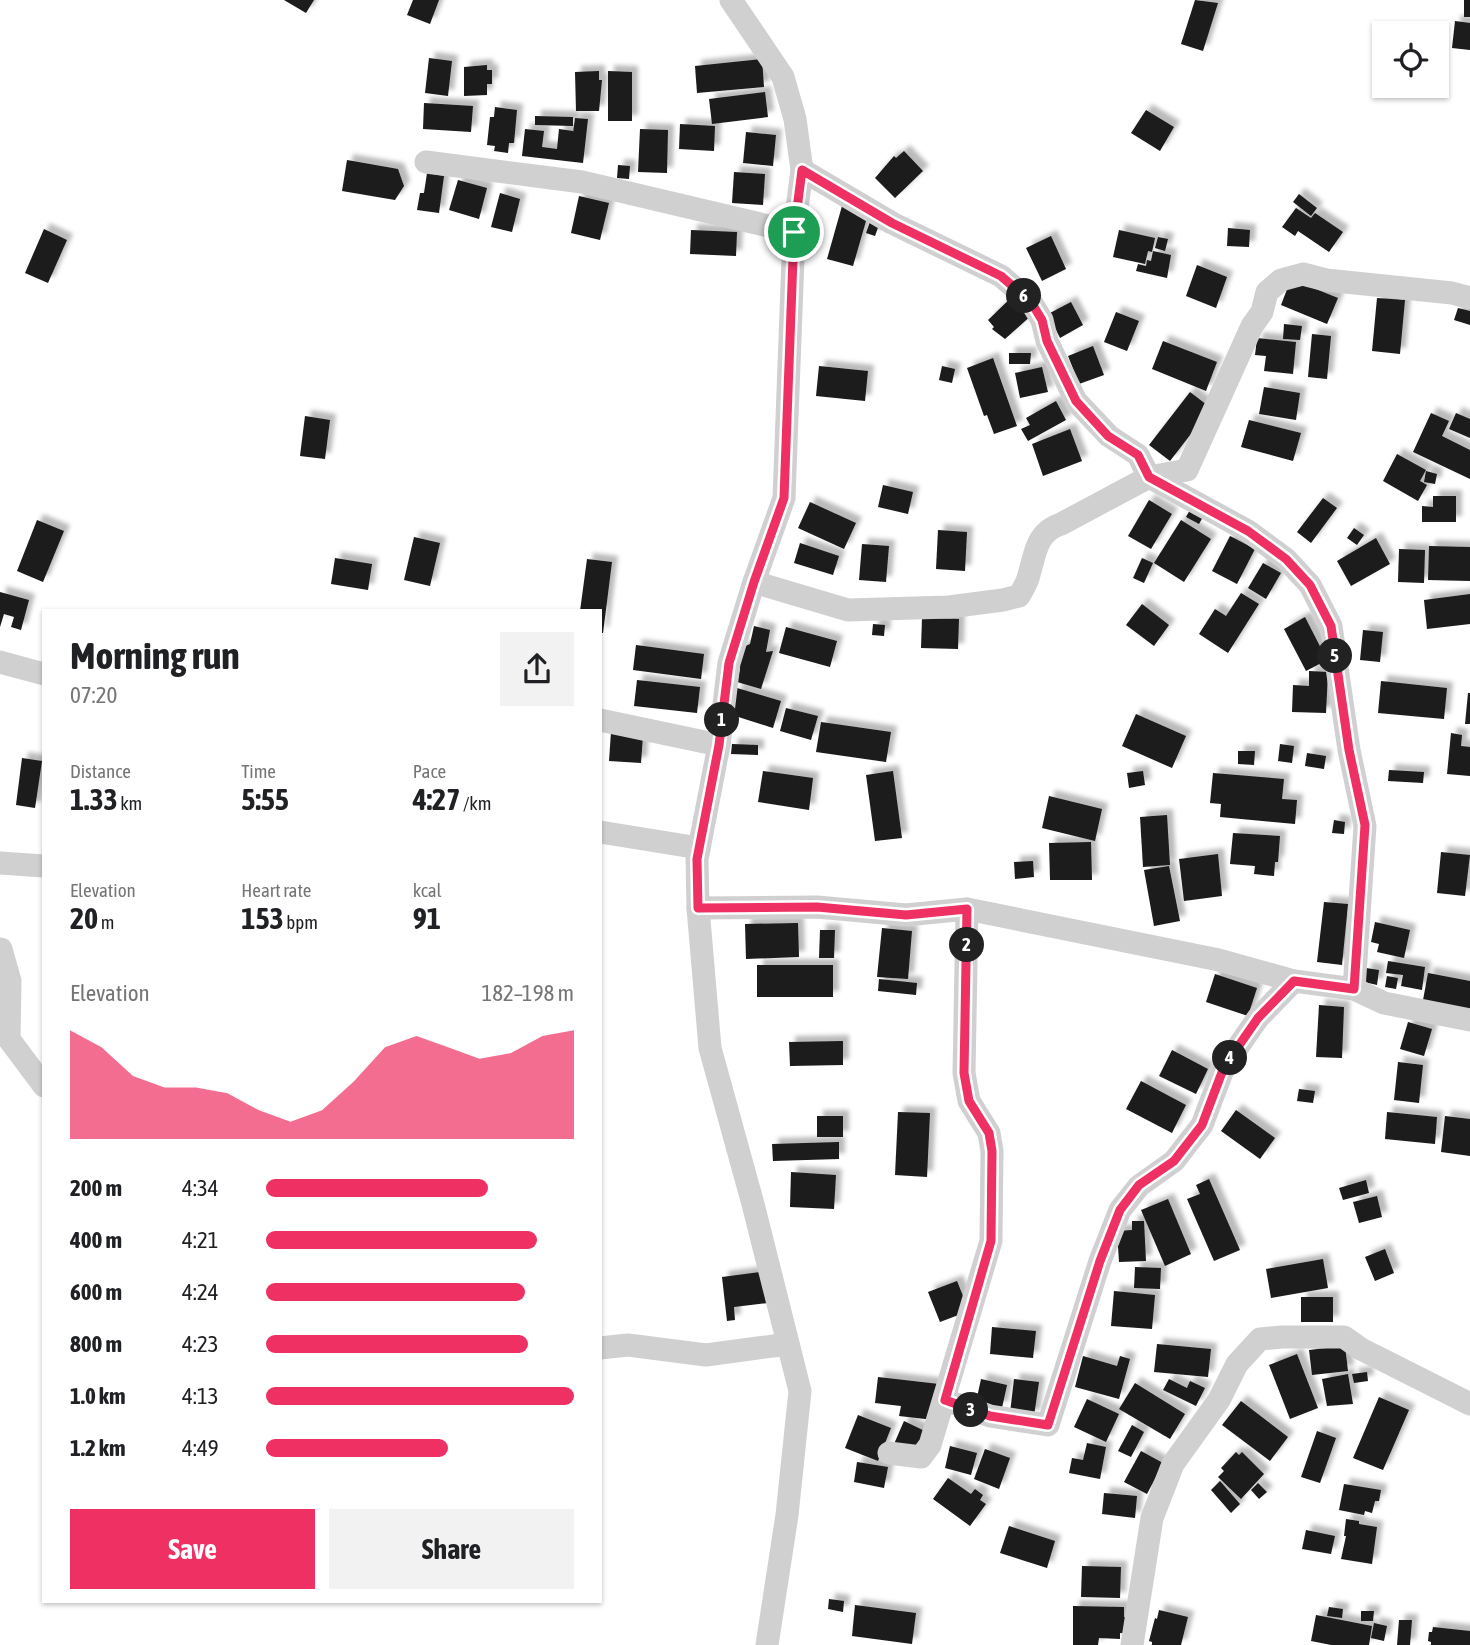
<!DOCTYPE html>
<html lang="en">
<head>
<meta charset="utf-8">
<style>
  body { margin:0; font-family:"Asap Condensed",sans-serif; background:#f2f2f2; color:#202124; height:100vh; display:flex; flex-direction:column; font-size:26px; white-space:nowrap }
  * { box-sizing:border-box; margin:0 }
  p { font-size:23px; color:#757577 }
  .icon { flex:none; width:38px; height:38px; fill:none; stroke:currentColor; stroke-width:2; stroke-linecap:round; stroke-linejoin:round }
  .map { position:relative; flex:1; overflow:hidden }
  .details { position:absolute; left:42px; top:609px; width:560px; height:994px; display:flex; flex-direction:column; background:#fff; border-radius:0px; box-shadow:0 2px 5px #0004 }
  .details>* { flex:none }
  .tools { position:absolute; left:1372px; top:21px; display:grid; gap:14px }
  .tools a { display:grid; place-items:center; width:77px; height:77px; border-radius:0px; background:#fff; box-shadow:0 2px 5px #0004; font-size:35px }
  .pin { position:absolute; display:grid; place-items:center; width:60px; height:60px; color:#fff; margin:-30px; border:4px solid #fff; border-radius:50%; box-shadow:0 2px 7px #0007 }
  .km { position:absolute; width:35px; height:35px; margin:-18px; border-radius:50%; background:#222; color:#fff; font-size:19px; line-height:35px; text-align:center }
  .round { display:grid; place-items:center; flex:none; width:74px; height:74px; border-radius:0px; background:#f2f2f2 }
  .headline { display:flex; align-items:center; justify-content:space-between; height:119px; padding:0 28px }
  h1 { font-size:38px; font-weight:700; line-height:52px }
  .stats { display:grid; grid-template-columns:repeat(3,1fr); gap:10px; height:119px; padding:7px 28px }
  .stats div { display:grid; align-content:center }
  .stats b { font-size:30px; font-weight:700 }
  .stats small { font-size:19px; font-weight:400 }
  .stats p { font-size:19px }
  .chart { height:196px; padding:14px 28px }
  .chart p { display:flex; justify-content:space-between }
  .chart svg { width:100%; height:126px; margin-top:7px; fill:#ee3063; opacity:.7 }
  .cta { display:flex; gap:14px; margin-top:auto; padding:14px 28px }
  .cta a { flex:1; height:80px; border-radius:0px; background:#ee3063; color:#fff; font-size:28px; font-weight:700; line-height:80px; text-align:center }
  .cta a+a { background:#f2f2f2; color:#202124 }
  ul { padding:0 28px; list-style:none; font-size:23px }
  li { display:grid; grid-template-columns:112px 84px 1fr; align-items:center; height:52px }
  li i { height:18px; border-radius:9px; background:#ee3063 }
  .map>svg:first-child { display:block }
  .building { fill:#1a1a1a; filter:url(#shadow) }
  .lines { fill:none; stroke-linecap:round; stroke-linejoin:round }
  .minor { stroke:#d0d0d0; stroke-width:23 }
  .route-casing { stroke:#fff; stroke-width:14 }
  .route { stroke:#ee3063; stroke-width:9 }
</style>
</head>
<body>
<div class="map">
<svg width="1470" height="1645" viewBox="0 0 1470 1645">
  <defs>
    <filter id="shadow"><feDropShadow dx="6" dy="-6" stdDeviation="2" flood-color="#0004"/></filter>
  </defs>
  <rect width="100%" height="100%" fill="#fff"/>
  <g class="building">
    <polygon points="284,0 314,0 306,13"/>
    <polygon points="413,0 439,0 430,24 407,15"/>
    <polygon points="1195,0 1218,3 1203,51 1181,44"/>
    <rect x="1464" y="0" width="6" height="17"/>
    <polygon points="1455,21 1470,23 1470,50 1452,48"/>
    <polygon points="429,58 452,61 448,96 425,93"/>
    <polygon points="762,59 764,87 697,93 695,66"/>
    <polygon points="487,65 487,70 492,70 492,84 487,84 487,95 464,96 464,67"/>
    <polygon points="599,71 599,80 602,80 599,111 576,111 575,72"/>
    <polygon points="608,71 632,72 632,121 608,121"/>
    <polygon points="765,92 768,117 712,124 709,99"/>
    <polygon points="424,103 473,106 471,132 423,129"/>
    <polygon points="495,107 517,110 514,143 509,143 508,153 494,151 495,146 487,145 490,117 494,117"/>
    <polygon points="1146,110 1174,127 1160,151 1131,133"/>
    <polygon points="535,116 573,117 573,126 535,125"/>
    <polygon points="575,118 588,119 583,163 522,156 525,129 544,131 542,147 557,149 559,129 573,131 573,133"/>
    <polygon points="680,124 715,126 714,151 679,149"/>
    <polygon points="640,129 668,130 667,173 638,172"/>
    <polygon points="746,132 776,135 773,166 743,163"/>
    <polygon points="904,151 923,171 895,198 875,178 894,156 896,158"/>
    <polygon points="347,160 398,169 404,186 395,200 342,191"/>
    <polygon points="618,165 630,166 629,179 617,178"/>
    <polygon points="734,172 765,174 763,205 732,203"/>
    <polygon points="427,173 444,176 439,213 417,210 420,193 424,193"/>
    <polygon points="458,180 487,188 479,219 449,210"/>
    <polygon points="500,193 520,199 512,232 491,227"/>
    <polygon points="1299,194 1317,208 1311,216 1293,202"/>
    <polygon points="579,196 609,203 600,240 571,233"/>
    <polygon points="842,206 868,214 853,266 827,259"/>
    <polygon points="1296,208 1311,218 1315,213 1343,232 1329,252 1298,231 1295,236 1282,227"/>
    <polygon points="871,219 880,222 875,236 866,233"/>
    <polygon points="1228,228 1250,230 1249,247 1227,246"/>
    <polygon points="44,229 67,240 48,283 25,273"/>
    <polygon points="691,230 737,232 736,256 690,254"/>
    <polygon points="1119,230 1155,238 1152,252 1148,251 1145,264 1113,257"/>
    <polygon points="1051,236 1066,269 1042,281 1026,248"/>
    <polygon points="1158,237 1168,239 1165,251 1155,248"/>
    <polygon points="1153,251 1171,255 1167,278 1136,271 1138,264 1146,266 1147,260 1151,261"/>
    <polygon points="1197,265 1227,277 1216,308 1186,296"/>
    <polygon points="1291,279 1338,298 1327,324 1281,305"/>
    <polygon points="1015,294 1033,314 1005,339 992,329 994,327 988,320"/>
    <polygon points="1377,298 1405,300 1400,354 1372,351"/>
    <polygon points="1071,302 1083,325 1060,338 1048,314"/>
    <polygon points="1458,308 1470,311 1470,325 1454,320"/>
    <polygon points="1116,312 1139,321 1127,351 1104,342"/>
    <polygon points="1284,324 1302,326 1300,340 1283,339"/>
    <polygon points="1312,334 1331,336 1327,379 1308,377"/>
    <polygon points="1257,338 1296,342 1293,374 1264,371 1266,356 1255,355"/>
    <polygon points="1163,341 1217,362 1206,391 1152,369"/>
    <polygon points="1093,346 1104,375 1079,384 1068,356"/>
    <polygon points="1009,353 1031,353 1030,364 1009,364"/>
    <polygon points="993,358 1017,426 994,434 987,415 984,416 967,368"/>
    <polygon points="819,366 868,371 865,401 816,396"/>
    <polygon points="942,366 955,369 952,383 939,380"/>
    <polygon points="1042,367 1048,392 1020,398 1015,373"/>
    <polygon points="1264,387 1300,393 1296,420 1259,414"/>
    <polygon points="1190,392 1211,408 1170,461 1149,445"/>
    <polygon points="1056,401 1066,420 1028,441 1021,429 1030,425 1026,418"/>
    <polygon points="1431,413 1449,421 1442,436 1470,450 1470,479 1413,452"/>
    <polygon points="1456,413 1470,419 1470,438 1449,429"/>
    <polygon points="305,416 330,420 325,459 300,456"/>
    <polygon points="1249,420 1301,433 1293,461 1241,447"/>
    <polygon points="1070,429 1082,461 1043,476 1032,444"/>
    <polygon points="1397,454 1426,470 1420,481 1427,485 1418,501 1383,481"/>
    <polygon points="1426,471 1437,474 1435,484 1424,482"/>
    <polygon points="883,485 913,492 908,514 878,507"/>
    <polygon points="1433,496 1456,496 1456,522 1422,522 1422,506 1433,507"/>
    <polygon points="1323,498 1337,508 1311,543 1297,532"/>
    <polygon points="1149,500 1172,514 1151,549 1128,536"/>
    <polygon points="810,502 856,523 844,549 798,528"/>
    <polygon points="1191,508 1204,515 1199,524 1186,517"/>
    <polygon points="37,520 64,531 43,582 17,571"/>
    <polygon points="1181,520 1211,539 1184,582 1154,563"/>
    <polygon points="1354,528 1364,535 1357,545 1347,538"/>
    <polygon points="938,530 967,532 965,571 936,569"/>
    <polygon points="1230,536 1255,549 1237,584 1212,571"/>
    <polygon points="414,537 440,543 430,586 404,580"/>
    <polygon points="1376,538 1390,564 1351,586 1337,561"/>
    <polygon points="800,543 839,556 833,575 794,563"/>
    <polygon points="862,544 889,546 886,582 859,580"/>
    <polygon points="1429,546 1470,547 1470,581 1428,580"/>
    <polygon points="1399,549 1425,550 1424,583 1398,582"/>
    <polygon points="335,558 372,564 368,590 331,584"/>
    <polygon points="1142,558 1153,563 1144,583 1133,578"/>
    <polygon points="587,559 612,562 603,633 600,633 600,611 580,611"/>
    <polygon points="1263,563 1281,573 1266,599 1248,588"/>
    <polygon points="0,592 29,600 21,630 11,627 14,617 4,614 0,627"/>
    <polygon points="1241,593 1259,604 1228,653 1199,634 1215,609 1226,616"/>
    <polygon points="1470,594 1470,624 1427,629 1424,600"/>
    <polygon points="1142,604 1169,625 1154,646 1126,625"/>
    <polygon points="1305,617 1327,660 1306,671 1284,629"/>
    <polygon points="922,618 959,619 958,649 921,648"/>
    <polygon points="873,624 885,625 884,636 872,635"/>
    <polygon points="754,626 770,630 766,652 773,651 761,689 737,682 740,669 737,661 741,648 750,644"/>
    <polygon points="786,627 837,641 830,667 779,653"/>
    <polygon points="1363,630 1383,632 1380,662 1360,660"/>
    <polygon points="636,645 704,654 701,679 633,670"/>
    <polygon points="1309,671 1328,672 1326,713 1292,712 1293,685 1309,686"/>
    <polygon points="637,680 700,687 697,713 634,706"/>
    <polygon points="1381,681 1447,688 1444,719 1378,713"/>
    <polygon points="737,688 781,701 773,728 729,714"/>
    <polygon points="1468,693 1470,693 1470,724 1465,724"/>
    <polygon points="786,708 818,716 811,740 780,731"/>
    <polygon points="1136,714 1186,736 1172,768 1122,746"/>
    <polygon points="821,722 891,732 886,762 816,752"/>
    <polygon points="611,732 643,735 641,763 609,761"/>
    <polygon points="1451,733 1462,735 1461,746 1470,747 1470,776 1447,774"/>
    <polygon points="732,744 758,745 758,755 731,754"/>
    <polygon points="1280,744 1294,746 1292,763 1278,761"/>
    <polygon points="1238,751 1255,751 1254,765 1238,764"/>
    <polygon points="1307,753 1326,756 1324,769 1305,766"/>
    <polygon points="22,758 42,761 35,808 16,805"/>
    <polygon points="1389,770 1424,772 1423,783 1388,781"/>
    <polygon points="763,771 813,778 809,810 758,802"/>
    <polygon points="893,771 902,838 875,841 866,775"/>
    <polygon points="1143,771 1145,785 1129,788 1127,773"/>
    <polygon points="1213,773 1284,779 1282,799 1297,800 1295,824 1220,817 1221,804 1210,803"/>
    <polygon points="1049,796 1102,809 1095,841 1042,828"/>
    <polygon points="1167,815 1170,865 1143,867 1140,817"/>
    <polygon points="1334,820 1345,822 1344,834 1332,833"/>
    <polygon points="1233,833 1280,836 1278,862 1275,862 1274,876 1254,874 1255,866 1230,864"/>
    <polygon points="1091,842 1092,880 1050,880 1049,843"/>
    <polygon points="1441,852 1470,855 1465,896 1437,893"/>
    <polygon points="1218,854 1222,896 1184,901 1179,859"/>
    <polygon points="1033,861 1034,877 1015,879 1014,862"/>
    <polygon points="1169,866 1180,921 1154,926 1144,870"/>
    <polygon points="1324,902 1348,904 1342,965 1317,962"/>
    <polygon points="1375,922 1410,930 1404,958 1377,952 1379,944 1371,942"/>
    <polygon points="798,923 799,957 746,959 745,924"/>
    <polygon points="882,928 912,931 908,979 877,977"/>
    <polygon points="820,930 835,930 834,958 819,958"/>
    <polygon points="1388,961 1425,967 1422,990 1401,986 1403,975 1386,973"/>
    <rect x="757" y="965" width="76" height="32"/>
    <polygon points="1366,968 1379,970 1377,985 1364,982"/>
    <polygon points="1428,973 1470,981 1470,1009 1423,1000"/>
    <polygon points="1215,974 1257,988 1248,1016 1206,1002"/>
    <polygon points="1387,976 1398,978 1396,989 1385,987"/>
    <polygon points="879,979 917,983 916,995 878,991"/>
    <polygon points="1319,1005 1344,1007 1342,1058 1316,1057"/>
    <polygon points="1408,1022 1432,1029 1424,1056 1400,1049"/>
    <polygon points="843,1041 843,1065 790,1066 789,1042"/>
    <polygon points="1172,1050 1208,1069 1196,1094 1159,1076"/>
    <polygon points="1398,1062 1423,1065 1419,1103 1394,1100"/>
    <polygon points="1141,1081 1186,1105 1172,1133 1126,1109"/>
    <polygon points="1299,1089 1315,1091 1313,1103 1297,1101"/>
    <polygon points="1236,1110 1275,1138 1260,1159 1221,1131"/>
    <polygon points="898,1112 930,1113 927,1177 895,1175"/>
    <polygon points="1387,1112 1437,1117 1435,1144 1385,1139"/>
    <rect x="817" y="1116" width="26" height="21"/>
    <polygon points="1445,1116 1470,1119 1470,1156 1441,1152"/>
    <polygon points="839,1142 839,1159 773,1161 772,1144"/>
    <polygon points="791,1172 836,1175 834,1209 790,1207"/>
    <polygon points="1209,1179 1240,1250 1214,1261 1187,1199 1200,1194 1196,1185"/>
    <polygon points="1366,1180 1369,1193 1343,1200 1339,1188"/>
    <polygon points="1377,1196 1382,1217 1359,1223 1353,1202"/>
    <polygon points="1168,1199 1191,1254 1165,1266 1141,1210"/>
    <polygon points="1132,1221 1144,1221 1146,1261 1119,1262 1117,1231 1132,1230"/>
    <polygon points="1385,1249 1394,1273 1375,1281 1365,1257"/>
    <polygon points="1323,1259 1328,1288 1271,1298 1266,1269"/>
    <polygon points="1135,1267 1161,1268 1160,1289 1134,1288"/>
    <polygon points="760,1272 768,1303 734,1307 735,1320 727,1321 722,1277"/>
    <polygon points="957,1281 969,1311 940,1322 928,1292"/>
    <polygon points="1114,1291 1155,1295 1152,1329 1111,1326"/>
    <rect x="1301" y="1297" width="32" height="25"/>
    <polygon points="992,1327 1036,1331 1033,1358 990,1354"/>
    <polygon points="1157,1344 1211,1349 1208,1377 1154,1372"/>
    <polygon points="1345,1346 1348,1371 1312,1375 1309,1350"/>
    <polygon points="1297,1354 1318,1408 1290,1419 1269,1365"/>
    <polygon points="1083,1356 1117,1366 1120,1356 1130,1359 1119,1399 1075,1387"/>
    <polygon points="1367,1372 1368,1381 1354,1383 1352,1374"/>
    <polygon points="1348,1374 1353,1404 1327,1406 1322,1379"/>
    <polygon points="878,1377 939,1384 934,1420 899,1416 901,1406 875,1403"/>
    <polygon points="981,1379 1007,1385 1002,1408 976,1402"/>
    <polygon points="1014,1379 1039,1382 1034,1416 1010,1413"/>
    <polygon points="1169,1379 1187,1388 1190,1381 1205,1388 1196,1406 1163,1390"/>
    <polygon points="1135,1383 1185,1414 1170,1439 1119,1409"/>
    <polygon points="1379,1397 1409,1410 1383,1470 1353,1458"/>
    <polygon points="1087,1399 1119,1414 1106,1442 1074,1427"/>
    <polygon points="1241,1401 1288,1437 1270,1461 1222,1425"/>
    <polygon points="858,1415 891,1428 878,1461 845,1448"/>
    <polygon points="904,1421 931,1434 920,1457 894,1444"/>
    <polygon points="1132,1425 1144,1432 1131,1457 1118,1451"/>
    <polygon points="1317,1431 1336,1438 1320,1483 1301,1477"/>
    <polygon points="1087,1443 1106,1447 1100,1479 1069,1473 1072,1458 1083,1460"/>
    <polygon points="950,1446 977,1453 971,1475 945,1468"/>
    <polygon points="985,1449 1010,1458 999,1489 974,1479"/>
    <polygon points="1141,1451 1163,1463 1147,1494 1124,1482"/>
    <polygon points="1236,1452 1239,1455 1242,1452 1264,1474 1241,1499 1218,1477 1224,1471 1221,1468"/>
    <polygon points="857,1462 888,1467 884,1488 854,1482"/>
    <polygon points="948,1478 971,1494 975,1489 983,1495 980,1500 986,1504 970,1526 933,1499"/>
    <polygon points="1220,1481 1240,1504 1231,1513 1211,1490"/>
    <polygon points="1258,1483 1267,1492 1259,1499 1251,1490"/>
    <polygon points="1344,1484 1381,1490 1379,1501 1375,1501 1372,1513 1365,1511 1364,1515 1339,1510"/>
    <polygon points="1104,1493 1137,1496 1135,1518 1102,1514"/>
    <polygon points="1346,1519 1359,1521 1359,1524 1377,1527 1372,1564 1341,1559 1346,1536 1344,1536"/>
    <polygon points="1009,1526 1055,1541 1047,1568 1000,1553"/>
    <polygon points="1306,1530 1335,1536 1331,1554 1302,1549"/>
    <polygon points="1082,1566 1121,1567 1120,1598 1081,1597"/>
    <polygon points="829,1599 844,1601 843,1612 828,1609"/>
    <polygon points="855,1605 916,1613 912,1644 852,1636"/>
    <polygon points="1073,1606 1124,1607 1124,1617 1128,1617 1128,1633 1120,1633 1120,1639 1099,1638 1098,1645 1073,1645"/>
    <polygon points="1329,1607 1343,1609 1342,1618 1327,1616"/>
    <polygon points="1159,1610 1188,1617 1181,1645 1152,1645 1152,1642 1149,1641 1155,1618 1157,1619"/>
    <polygon points="1361,1611 1374,1611 1373,1621 1361,1621"/>
    <polygon points="1316,1615 1372,1626 1369,1645 1331,1645 1311,1641"/>
    <polygon points="1399,1620 1412,1620 1410,1645 1397,1645"/>
    <polygon points="1374,1623 1387,1626 1384,1641 1371,1638"/>
    <polygon points="1433,1627 1470,1631 1470,1645 1431,1645 1431,1642 1428,1641 1429,1632 1432,1632"/>
  </g>
  <g class="lines">
    <g class="minor">
      <polyline points="731,0 783,77 795,119 802,170 794,232 784,498 754,582 729,663 719,745 697,859 698,908 710,1048 753,1204 800,1391 787,1515 767,1645"/>
      <polyline points="426,162 582,182 794,232"/>
      <polyline points="802,170 892,223 1001,276 1031,302 1042,320 1047,341 1076,401 1109,436 1138,455 1149,477 1248,531 1286,559 1310,585 1331,626 1349,750 1365,826 1354,989"/>
      <path d="M754,582L848,610L949,607L1003,600L1019,596C1022,591 1025,586 1027,581C1035,559 1034,532 1061,524L1149,477L1187,470L1252,326L1262,312L1267,292L1281,280L1303,274L1326,280L1452,293L1470,298"/>
      <polyline points="0,662 44,674"/>
      <polyline points="600,720 719,745"/>
      <polyline points="600,832 699,848"/>
      <polyline points="0,863 44,866"/>
      <polyline points="698,908 817,907 906,915 967,909 1219,960 1294,981 1354,989 1384,1003 1470,1020"/>
      <polyline points="1,949 10,981 9,1039 44,1086"/>
      <polyline points="600,1348 628,1345 706,1355 788,1344"/>
      <polyline points="945,1400 990,1416 1048,1425 1100,1261 1120,1210 1139,1186 1174,1161 1202,1125 1224,1067 1258,1018 1294,981"/>
      <polyline points="889,1453 921,1457 930,1445 991,1241 992,1151 989,1133 969,1101 964,1073 967,909"/>
      <polyline points="1132,1645 1152,1518 1173,1464 1219,1400 1237,1364 1260,1339 1282,1337 1344,1337 1361,1349 1470,1404"/>
    </g>
  </g>
  <g class="lines">
    <g class="route-casing">
      <polygon id="route" points="802,170 892,223 1001,276 1031,302 1042,320 1047,341 1076,401 1108,436 1138,455 1149,477 1248,531 1286,559 1310,585 1331,626 1349,750 1365,825 1354,989 1294,981 1258,1018 1224,1067 1202,1125 1174,1161 1139,1185 1120,1210 1100,1261 1048,1425 990,1416 945,1400 991,1241 992,1151 989,1133 969,1101 964,1073 967,909 906,915 817,907 698,908 697,859 719,745 729,663 754,582 784,498 794,232"/>
    </g>
    <use href="#route" class="route"/>
  </g>
</svg>
<div class="tools">
<a><svg class="icon" aria-label="locate" viewBox="0 0 24 24"><circle cx="12" cy="12" r="6"/><path d="M12 2v4M12 18v4M2 12h4M18 12h4"/></svg></a>
</div>
<div class="pin" style="left:794px;top:232px;background:#1e9e55"><svg class="icon" aria-label="arrive" viewBox="0 0 24 24"><path d="M6 21V4h12l-3 4 3 4H6"/></svg></div>
<b class="km" style="left:722px;top:720px">1</b>
<b class="km" style="left:967px;top:945px">2</b>
<b class="km" style="left:971px;top:1410px">3</b>
<b class="km" style="left:1230px;top:1058px">4</b>
<b class="km" style="left:1335px;top:656px">5</b>
<b class="km" style="left:1024px;top:296px">6</b>
<section class="details">
<div class="headline"><div><h1>Morning run</h1><p>07:20</p></div><a class="round"><svg class="icon" aria-label="share" viewBox="0 0 24 24"><path d="M12 15V3M7 8l5-5 5 5M5 13v7h14v-7"/></svg></a></div>
<div class="stats">
<div><p>Distance</p><b>1.33<small> km</small></b></div>
<div><p>Time</p><b>5:55</b></div>
<div><p>Pace</p><b>4:27<small> /km</small></b></div>
</div>
<div class="stats">
<div><p>Elevation</p><b>20<small> m</small></b></div>
<div><p>Heart rate</p><b>153<small> bpm</small></b></div>
<div><p>kcal</p><b>91</b></div>
</div>
<div class="chart"><p><span>Elevation</span>182–198 m</p>
<svg viewBox="0 0 160 44" preserveAspectRatio="none"><path d="M0 44V6L10 12L20 22L30 26L40 26L50 28L60 34L70 38L80 34L90 24L100 12L110 8L120 12L130 16L140 14L150 8L160 6V44z"/></svg>
</div>
<ul>
<li><b>200 m</b>4:34<i style="width:72%"></i></li>
<li><b>400 m</b>4:21<i style="width:88%"></i></li>
<li><b>600 m</b>4:24<i style="width:84%"></i></li>
<li><b>800 m</b>4:23<i style="width:85%"></i></li>
<li><b>1.0 km</b>4:13<i style="width:100%"></i></li>
<li><b>1.2 km</b>4:49<i style="width:59%"></i></li>
</ul>
<div class="cta"><a>Save</a><a>Share</a></div>
</section>
</div>
</body>
</html>
